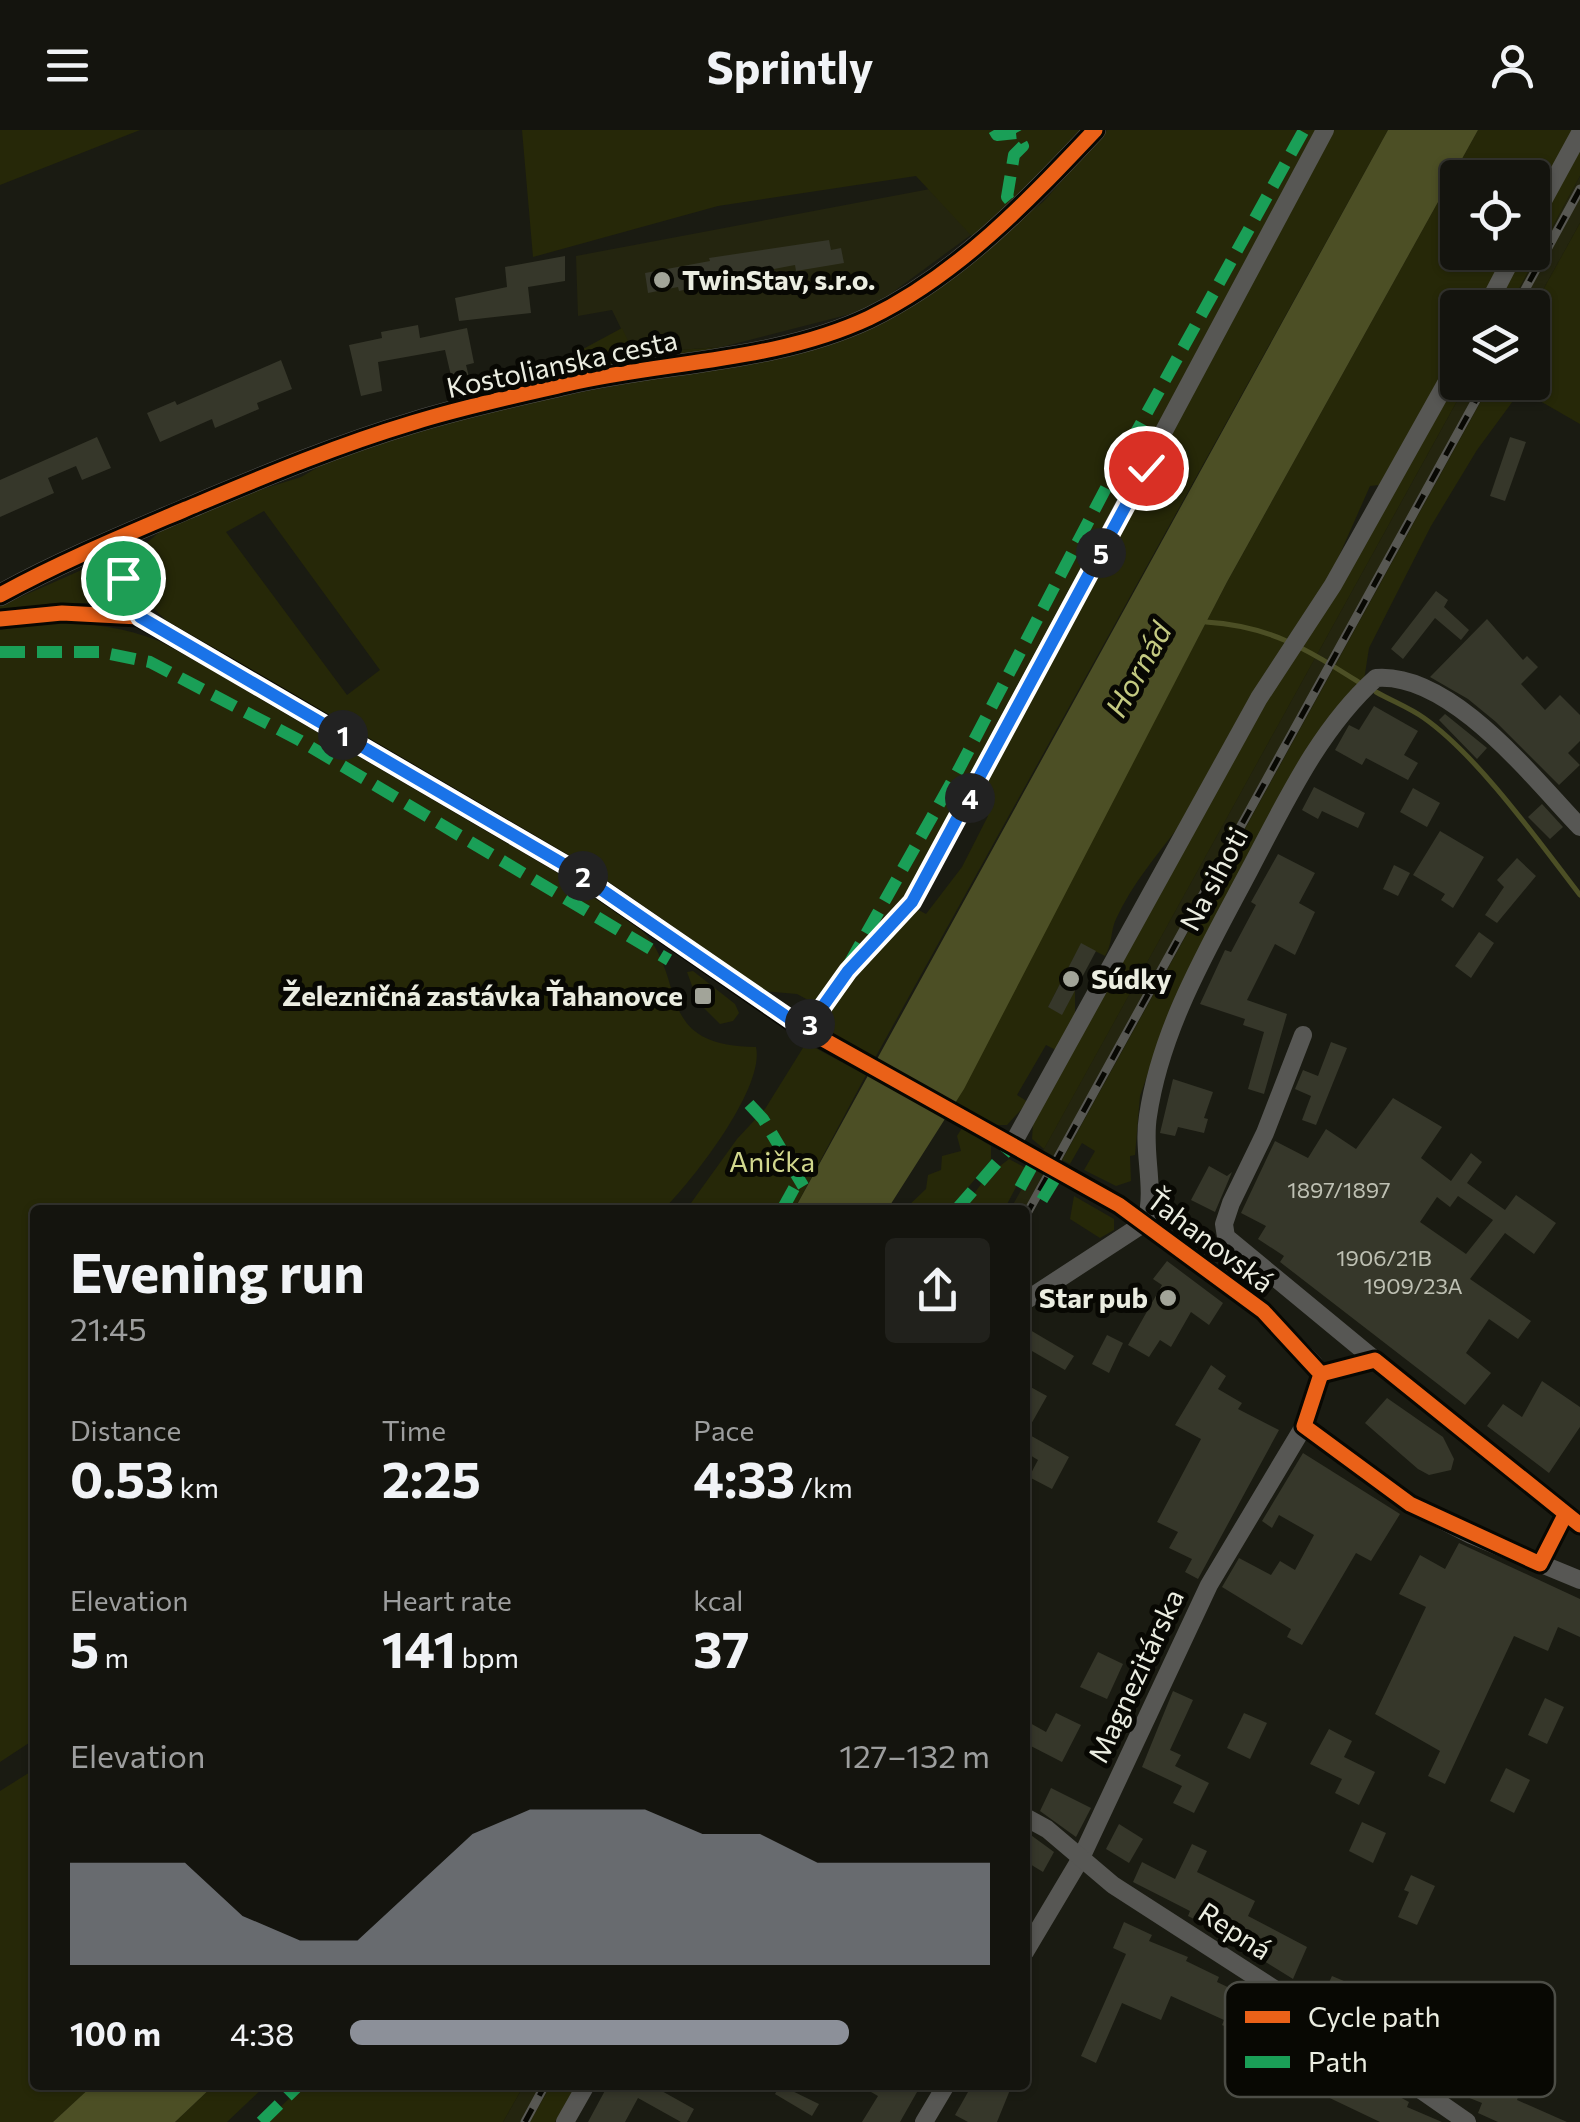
<!DOCTYPE html>
<html lang="en">
<head>
<meta charset="utf-8">
<style>
  body { margin:0; font-family:Commissioner,sans-serif; background:#21211c; color:#f1f3f6; height:100vh; display:flex; flex-direction:column; font-size:38px; white-space:nowrap }
  * { box-sizing:border-box; margin:0 }
  p { font-size:32px; color:#9d9e9e }
  .icon { flex:none; width:55px; height:55px; fill:none; stroke:currentColor; stroke-width:2; stroke-linecap:round; stroke-linejoin:round }
  .map { position:relative; flex:1; overflow:hidden }
  .details { position:absolute; left:30px; top:1075px; width:1000px; height:885px; display:flex; flex-direction:column; background:#14140e; border-radius:10px; box-shadow:0 2px 8px #0004,0 0 0 2px #33332e }
  .details>* { flex:none }
  .fabs { position:absolute; left:1440px; top:30px; display:grid; gap:20px }
  .fabs a { display:grid; place-items:center; width:110px; height:110px; border-radius:10px; background:#14140e; box-shadow:0 2px 8px #0004,0 0 0 2px #33332e; font-size:50px }
  .pin { position:absolute; display:grid; place-items:center; width:85px; height:85px; color:#fff; margin:-42px; border:5px solid #fff; border-radius:50%; box-shadow:0 2px 10px #0007 }
  .km { position:absolute; width:50px; height:50px; margin:-25px; border-radius:50%; background:#222; color:#fff; font-size:28px; line-height:50px; text-align:center }
  .round { display:grid; place-items:center; flex:none; width:105px; height:105px; border-radius:10px; background:#21211c }
  .overview { display:flex; align-items:center; justify-content:space-between; height:170px; padding:0 40px }
  h1 { font-size:55px; font-weight:700; line-height:75px }
  .figures { display:grid; grid-template-columns:repeat(3,1fr); gap:15px; height:170px; padding:10px 40px }
  .figures div { display:grid; align-content:center }
  .figures b { font-size:50px; font-weight:700 }
  .figures small { font-size:28px; font-weight:400 }
  .figures p { font-size:28px }
  .chart { height:280px; padding:20px 40px }
  .chart p { display:flex; justify-content:space-between }
  .chart svg { width:100%; height:180px; margin-top:10px; fill:#8c9099; opacity:.7 }
  ul { padding:0 40px; list-style:none; font-size:32px }
  li { display:grid; grid-template-columns:160px 120px 1fr; align-items:center; height:75px }
  li i { height:25px; border-radius:12px; background:#8c9099 }
  header { display:flex; justify-content:space-between; align-items:center; height:130px; padding:0 40px; background:#14140e; font-size:45px; font-weight:700 }
  .map>svg:first-child { display:block }
  .built { fill:#24250f }
  .green { fill:#262808; fill-rule:evenodd }
  .water { fill:#4c4f25 }
  .lines { fill:none; stroke-linecap:round; stroke-linejoin:round }
  .stream { stroke:#4c4f25; stroke-width:5 }
  .building { fill:#36372a; fill-rule:evenodd }
  .minor { stroke:#575754; stroke-width:18 }
  .tertiary { stroke:#575754; stroke-width:22 }
  .rail-casing { stroke:#585853; stroke-width:9 }
  .rail { stroke:#080803; stroke-width:5; stroke-dasharray:15; stroke-linecap:butt }
  .quiet { stroke:#1a9f57; stroke-width:12; stroke-dasharray:25 12; stroke-linecap:butt }
  .cycleway-casing { stroke:#080803; stroke-width:21 }
  .cycleway { stroke:#ea6118; stroke-width:15 }
  .route-casing { stroke:#fff; stroke-width:20 }
  .route { stroke:#1a73e8; stroke-width:12 }
  .poi-dot { fill:#a2a499; stroke:#080803; stroke-width:4 }
  .labels { text-anchor:middle; stroke-width:10; stroke-linejoin:round; paint-order:stroke }
  .number-label { font-size:22px; fill:#bec0b3 }
  .poi-label { font-size:28px; font-weight:bold; fill:#ebede1; stroke:#080803; text-anchor:start }
  .street-label { font-size:28px; fill:#ebede1; stroke:#080803 }
  .park-label { font-size:28px; fill:#d1d78d; stroke:#080803 }
  .water-label { font-size:30px; font-style:italic; fill:#c4ca81; stroke:#080803 }
  .key { fill:#080803; stroke:#4c4d46; stroke-width:2.5 }
  .key-label { font-size:28px; fill:#ebede1 }
</style>
</head>
<body>
<header><svg class="icon" aria-label="menu" viewBox="0 0 24 24"><path d="M4 6h16M4 12h16M4 18h16"/></svg>Sprintly<svg class="icon" aria-label="person" viewBox="0 0 24 24"><circle cx="12" cy="8" r="4"/><path d="M4 21q1-7 8-7t8 7"/></svg></header>
<div class="map">
<svg width="1580" height="1992" viewBox="0 0 1580 1992">
  <rect width="100%" height="100%" fill="#1a1b12"/>
  <g class="built">
    <polygon points="1580,46 1580,93 1533,178 1509,178"/>
    <polygon points="967,52 1002,82 870,179 722,217 633,223 612,180 578,186 576,126"/>
    <polygon points="1467,253 1491,253 1025,1096 1025,1080 1010,1080"/>
    <polygon points="524,1955 551,1955 530,1992 503,1992"/>
  </g>
  <g class="green">
    <polygon points="0,0 140,0 0,55"/>
    <polygon points="522,0 1095,0 979,114 916,46 718,76 533,127"/>
    <path d="M1107,0H1318L908,769L811,881L799,886L810,871L797,864L762,861L731,843L622,761L564,724L167,491L141,467L133,443L142,417L164,398L228,370L301,347L341,324L513,275L808,219L1010,97L1043,72ZM264,381L380,540L347,565L226,402Z"/>
    <polygon points="1332,0 1388,0 875,928 820,897 820,888 913,777 926,784 962,737 988,686 974,677"/>
    <path d="M1478,0H1576L1533,75L1532,48H1458V122L1508,123L1480,177L1458,178L1457,221L1379,355L1370,356L1320,469L1180,695C1157,725 1132,754 1116,789C1110,802 1113,813 1105,826L1081,814L1048,877L1062,884L1075,860V887L1058,921L1046,915L1017,965L1028,972L1007,995H992L954,973L1227,452Z"/>
    <polygon points="1580,13 1580,46 1509,177 1491,178 1521,123 1532,122 1533,101"/>
    <polygon points="1580,93 1580,294 1521,260 1477,320 1431,396 1369,518 1364,550 1174,869 1140,966 1135,1025 1130,1026 1131,1051 1116,1056 1084,1040 1095,1021 1082,1013 1070,1034 1062,1030 1491,253 1532,252 1533,178"/>
    <polygon points="622,198 634,223 722,217 520,253"/>
    <polygon points="1457,240 1458,252 1467,253 1044,1019 1032,1009 1033,993 1223,645"/>
    <polygon points="102,431 112,437 116,463 107,473 53,473 0,482 0,476"/>
    <path d="M51,492C90,493 123,497 159,511C241,552 317,603 396,648C475,693 565,734 635,794C693,842 646,916 756,917C765,958 693,1050 663,1080H35V1609L0,1632V500Z"/>
    <polygon points="693,841 735,874 739,883 733,891 720,894 702,876 710,871 704,860 695,864 687,842"/>
    <polygon points="806,913 866,945 794,1080 686,1080 737,1009 765,979"/>
    <polygon points="962,998 991,1016 991,1030 949,1080 904,1080 926,1059 928,1045 941,1040 942,1026 961,1021 957,1006"/>
    <polygon points="1009,1029 1026,1038 1004,1080 962,1080 987,1046"/>
    <polygon points="1074,1066 1114,1089 1114,1100 1100,1108 1070,1089"/>
    <polygon points="35,1639 35,1955 93,1955 53,1992 0,1992 0,1661"/>
    <polygon points="214,1955 266,1955 227,1992 175,1992"/>
    <polygon points="303,1955 524,1955 503,1992 265,1992"/>
    <polygon points="551,1955 576,1955 555,1992 530,1992"/>
  </g>
  <g class="water">
    <polygon points="1388,0 1478,0 1227,452 964,959 887,1080 794,1080"/>
    <polygon points="93,1955 214,1955 175,1992 53,1992"/>
  </g>
  <g class="lines">
    <g class="stream">
      <path d="M1206,492C1271,496 1306,519 1360,553"/>
      <path d="M1376,562C1392,571 1410,578 1424,588C1478,626 1539,712 1580,765"/>
    </g>
  </g>
  <g class="building">
    <polygon points="829,110 831,120 841,118 844,133 796,141 795,135 693,154 693,158 679,161 678,157 648,163 645,143 710,131 709,128"/>
    <polygon points="565,126 565,151 528,157 531,183 459,191 455,168 507,157 505,137"/>
    <polygon points="418,195 420,208 467,198 474,233 466,235 472,259 455,263 445,220 378,232 382,261 361,266 349,215 382,208 381,202"/>
    <polygon points="281,230 292,259 257,273 259,279 215,298 212,289 160,312 147,283 175,271 177,275"/>
    <polygon points="97,307 111,338 82,350 76,336 48,348 54,363 0,387 0,350"/>
    <polygon points="1510,307 1526,312 1505,371 1490,366"/>
    <polygon points="1436,461 1448,470 1444,477 1469,500 1461,510 1435,488 1403,529 1391,519"/>
    <polygon points="1487,489 1523,530 1527,526 1538,537 1521,554 1545,580 1560,565 1580,585 1580,611 1568,623 1580,635 1559,655 1496,592 1468,569 1430,547"/>
    <polygon points="1374,576 1418,601 1404,625 1418,633 1408,650 1366,628 1362,635 1335,620 1349,595 1359,600"/>
    <polygon points="1445,584 1487,618 1477,629 1439,590"/>
    <polygon points="1314,657 1365,683 1358,698 1322,681 1318,689 1302,680"/>
    <polygon points="1413,658 1440,673 1427,697 1400,682"/>
    <polygon points="1542,674 1563,697 1550,709 1528,687"/>
    <polygon points="1440,701 1484,727 1453,778 1441,770 1445,764 1413,745"/>
    <polygon points="1278,724 1315,743 1299,773 1315,782 1295,825 1275,814 1247,870 1287,884 1264,964 1248,959 1264,902 1243,895 1245,889 1200,874 1225,820 1231,822 1256,775 1251,772"/>
    <polygon points="1517,728 1536,746 1497,793 1485,785 1504,757 1497,750"/>
    <polygon points="1394,735 1410,743 1398,766 1383,759"/>
    <polygon points="1479,802 1494,813 1471,848 1455,836"/>
    <polygon points="1081,813 1096,821 1062,885 1048,877"/>
    <polygon points="1331,912 1347,918 1316,995 1302,990 1311,966 1295,959 1303,940 1318,946"/>
    <polygon points="1173,949 1213,962 1204,988 1208,989 1204,1003 1178,997 1175,1006 1160,1003"/>
    <path d="M1393,968L1442,997L1421,1028L1451,1051L1471,1023L1482,1032L1467,1053L1505,1080L1516,1065L1556,1093L1534,1124L1505,1103L1470,1149L1531,1191L1518,1209L1489,1189L1466,1223L1491,1243L1465,1275L1280,1132L1284,1126L1258,1109L1266,1096L1241,1083L1275,1011L1308,1028L1326,999L1356,1019ZM1458,1066L1493,1090L1466,1124L1420,1092L1437,1067L1450,1077Z"/>
    <polygon points="1209,1036 1227,1046 1232,1042 1215,1082 1191,1070"/>
    <polygon points="1167,1131 1223,1173 1209,1195 1191,1182 1171,1217 1160,1210 1149,1227 1128,1215 1162,1155 1153,1149"/>
    <polygon points="1025,1197 1074,1226 1065,1240 1025,1217"/>
    <polygon points="1107,1205 1123,1213 1109,1243 1092,1234"/>
    <polygon points="1211,1235 1226,1246 1218,1259 1242,1273 1238,1279 1279,1300 1198,1449 1185,1442 1192,1429 1169,1418 1178,1402 1157,1392 1201,1309 1175,1295"/>
    <polygon points="1542,1251 1580,1277 1580,1297 1549,1343 1487,1296 1503,1274 1522,1287"/>
    <polygon points="1025,1254 1047,1266 1026,1303 1069,1327 1052,1359 1029,1347 1038,1330 1025,1322"/>
    <polygon points="1387,1268 1443,1307 1454,1329 1451,1340 1429,1345 1418,1339 1365,1293"/>
    <polygon points="1303,1323 1400,1384 1371,1431 1356,1423 1302,1515 1287,1507 1291,1499 1222,1457 1239,1428 1271,1445 1280,1431 1295,1440 1314,1405 1279,1385 1272,1398 1262,1391"/>
    <polygon points="1459,1413 1580,1469 1580,1507 1558,1497 1548,1521 1514,1506 1445,1654 1428,1646 1440,1621 1375,1584 1426,1477 1399,1464 1420,1425 1445,1439"/>
    <polygon points="1098,1522 1123,1534 1107,1569 1080,1557"/>
    <polygon points="1173,1561 1193,1570 1170,1620 1181,1625 1175,1636 1209,1653 1194,1683 1173,1673 1182,1656 1142,1637"/>
    <polygon points="1545,1568 1564,1577 1547,1614 1528,1605"/>
    <polygon points="1056,1583 1081,1595 1062,1632 1025,1613 1030,1593 1046,1602"/>
    <polygon points="1244,1583 1267,1593 1250,1629 1227,1618"/>
    <polygon points="1329,1599 1352,1611 1344,1627 1375,1642 1359,1675 1335,1663 1342,1649 1310,1634"/>
    <polygon points="1506,1638 1530,1650 1514,1683 1490,1671"/>
    <polygon points="1051,1658 1091,1678 1076,1707 1040,1681"/>
    <polygon points="1362,1692 1386,1703 1373,1733 1349,1721"/>
    <polygon points="1119,1694 1143,1709 1129,1733 1106,1719"/>
    <polygon points="1028,1703 1054,1722 1043,1742 1025,1731"/>
    <polygon points="1192,1714 1207,1721 1197,1742 1255,1771 1248,1786 1307,1817 1293,1849 1248,1821 1250,1817 1188,1786 1190,1781 1133,1752 1142,1732 1175,1749"/>
    <polygon points="1411,1745 1435,1756 1417,1795 1398,1787 1409,1762 1404,1760"/>
    <polygon points="1124,1792 1152,1805 1149,1811 1188,1827 1186,1831 1219,1847 1217,1852 1251,1868 1250,1871 1335,1922 1331,1930 1409,1972 1407,1977 1442,1992 1380,1992 1271,1940 1275,1933 1246,1919 1251,1909 1222,1895 1224,1890 1171,1866 1161,1890 1122,1873 1096,1933 1081,1926 1126,1824 1113,1818"/>
    <polygon points="1332,1846 1351,1854 1347,1864 1403,1889 1412,1868 1427,1875 1414,1903 1449,1920 1446,1927 1494,1947 1497,1941 1510,1946 1515,1935 1528,1942 1517,1970 1567,1992 1498,1992 1478,1983 1482,1973 1447,1959 1450,1952 1412,1933 1414,1929 1390,1919 1394,1910 1320,1871"/>
    <polygon points="608,1955 651,1955 694,1979 687,1992 681,1992 638,1968 625,1992 588,1992"/>
    <polygon points="780,1955 819,1974 812,1986 775,1964"/>
    <polygon points="859,1955 921,1955 900,1992 862,1992 878,1966"/>
    <polygon points="972,1955 1012,1955 997,1992 968,1992 955,1985"/>
  </g>
  <g class="lines">
    <g class="minor">
      <polyline points="1532,91 1580,3"/>
      <polyline points="1486,178 1515,122"/>
      <path d="M134,401C116,439 122,451 139,487"/>
      <polyline points="0,489 62,483 139,487 195,518 570,738 794,893 1119,1075 1263,1181 1314,1234 1321,1244 1304,1296 1209,1455 1081,1728 1025,1822"/>
      <polyline points="806,900 849,841 912,772 1325,0"/>
      <polyline points="1303,905 1265,1003 1231,1073 1224,1094 1226,1107 1375,1230"/>
      <polyline points="1012,1015 1259,568 1333,455 1458,232"/>
      <path d="M1025,1171L1146,1092C1156,1058 1142,1022 1148,986C1161,897 1209,817 1250,739C1285,673 1319,599 1376,548C1451,542 1533,648 1580,697"/>
      <polyline points="1321,1244 1375,1230 1580,1395"/>
      <polyline points="1304,1296 1410,1374 1471,1405 1580,1450"/>
      <polyline points="1540,1434 1565,1385"/>
      <polyline points="1025,1687 1047,1699 1113,1755 1296,1873 1467,1992"/>
      <polyline points="565,1992 586,1955"/>
      <polyline points="924,1992 946,1955"/>
    </g>
    <path class="tertiary" d="M0,465C60,432 123,406 186,379C260,348 335,316 412,293C463,277 515,266 567,254C666,231 775,232 869,188C958,145 1028,71 1095,0"/>
    <g class="rail-casing">
      <g id="rail">
        <polyline points="1515,178 1580,59"/>
        <polyline points="1025,1087 1486,252"/>
        <polyline points="525,1992 545,1955"/>
      </g>
    </g>
    <use href="#rail" class="rail"/>
    <g class="quiet">
      <polyline points="994,0 997,5 1016,3 1023,16 1014,25 1007,67 1018,80"/>
      <polyline points="0,522 100,522 150,532 299,610 669,830"/>
      <polyline points="830,868 959,639 1119,333 1304,0"/>
      <polyline points="749,974 763,989 805,1059"/>
      <polyline points="1020,1058 1036,1029"/>
      <polyline points="1042,1070 1059,1042"/>
      <polyline points="782,1080 799,1049"/>
      <polyline points="956,1080 1012,1015"/>
      <polyline points="261,1992 299,1955"/>
    </g>
    <g class="cycleway-casing">
      <g id="cycleway">
        <path d="M0,465C60,432 123,406 186,379C260,348 335,316 412,293C463,277 515,266 567,254C666,231 775,232 869,188C958,145 1028,71 1095,0"/>
        <polyline points="0,489 62,483 139,487 225,536 570,738 794,893 1119,1075 1263,1181 1321,1244 1304,1296 1410,1374 1540,1434 1565,1385"/>
        <polyline points="1321,1244 1375,1230 1580,1395"/>
      </g>
    </g>
    <use href="#cycleway" class="cycleway"/>
  </g>
  <g class="lines">
    <g class="route-casing">
      <polyline id="route" points="123,448 140,487 570,738 806,900 848,841 912,772 1146,338"/>
    </g>
    <use href="#route" class="route"/>
  </g>
  <g class="poi-dot">
    <circle cx="662" cy="150" r="10"/>
    <circle cx="1071" cy="849" r="10"/>
    <rect x="693" y="856" width="20" height="20" rx="5"/>
    <circle cx="1168" cy="1168" r="10"/>
  </g>
  <g class="labels">
    <g class="number-label">
      <text x="1339" y="1068">1897/1897</text>
      <text x="1384" y="1136">1906/21B</text>
      <text x="1413" y="1164">1909/23A</text>
    </g>
    <g class="poi-label">
      <text x="682" y="160">TwinStav, s.r.o.</text>
      <text x="1091" y="859">Súdky</text>
      <text x="683" y="876" text-anchor="end">Železničná zastávka Ťahanovce</text>
      <text x="1148" y="1178" text-anchor="end">Star pub</text>
    </g>
    <g class="street-label">
      <text transform="translate(562 234) rotate(-12)" y="10">Kostolianska cesta</text>
      <text transform="translate(1214 749) rotate(-62)" y="10">Na sihoti</text>
      <text transform="translate(1210 1111) rotate(37)" y="10">Ťahanovská</text>
      <text transform="translate(1136 1546) rotate(-65)" y="10">Magnezitárska</text>
      <text transform="translate(1235 1801) rotate(33)" y="10">Repná</text>
    </g>
    <g class="park-label">
      <text x="772" y="1042">Anička</text>
    </g>
    <g class="water-label">
      <text transform="translate(1139 540) rotate(-61)" y="10">Hornád</text>
    </g>
  </g>
  <rect x="1225" y="1852" width="330" height="115" rx="15" class="key"/>
  <rect x="1245" y="1881" width="45" height="12" fill="#ea6118"/>
  <rect x="1245" y="1926" width="45" height="12" fill="#1a9f57"/>
  <g class="key-label">
    <text x="1308" y="1897">Cycle path</text>
    <text x="1308" y="1942">Path</text>
  </g>
</svg>
<div class="fabs">
<a><svg class="icon" aria-label="locate" viewBox="0 0 24 24"><circle cx="12" cy="12" r="6"/><path d="M12 2v4M12 18v4M2 12h4M18 12h4"/></svg></a>
<a><svg class="icon" aria-label="layers" viewBox="0 0 24 24"><path d="M12 4l9 5-9 5-9-5zM3 14l9 5 9-5"/></svg></a>
</div>
<div class="pin" style="left:123px;top:448px;background:#1e9e55"><svg class="icon" aria-label="arrive" viewBox="0 0 24 24"><path d="M6 21V4h12l-3 4 3 4H6"/></svg></div>
<div class="pin" style="left:1146px;top:338px;background:#d93025"><svg class="icon" aria-label="check" viewBox="0 0 24 24"><path d="M5 12l5 5 9-10"/></svg></div>
<b class="km" style="left:343px;top:605px">1</b>
<b class="km" style="left:583px;top:746px">2</b>
<b class="km" style="left:810px;top:894px">3</b>
<b class="km" style="left:970px;top:668px">4</b>
<b class="km" style="left:1101px;top:423px">5</b>
<section class="details">
<div class="overview"><div><h1>Evening run</h1><p>21:45</p></div><a class="round"><svg class="icon" aria-label="share" viewBox="0 0 24 24"><path d="M12 15V3M7 8l5-5 5 5M5 13v7h14v-7"/></svg></a></div>
<div class="figures">
<div><p>Distance</p><b>0.53<small> km</small></b></div>
<div><p>Time</p><b>2:25</b></div>
<div><p>Pace</p><b>4:33<small> /km</small></b></div>
</div>
<div class="figures">
<div><p>Elevation</p><b>5<small> m</small></b></div>
<div><p>Heart rate</p><b>141<small> bpm</small></b></div>
<div><p>kcal</p><b>37</b></div>
</div>
<div class="chart"><p><span>Elevation</span>127–132 m</p>
<svg viewBox="0 0 160 44" preserveAspectRatio="none"><path d="M0 44V19L10 19L20 19L30 32L40 38L50 38L60 25L70 12L80 6L90 6L100 6L110 12L120 12L130 19L140 19L150 19L160 19V44z"/></svg>
</div>
<ul>
<li><b>100 m</b>4:38<i style="width:78%"></i></li>
</ul>
</section>
</div>
</body>
</html>
